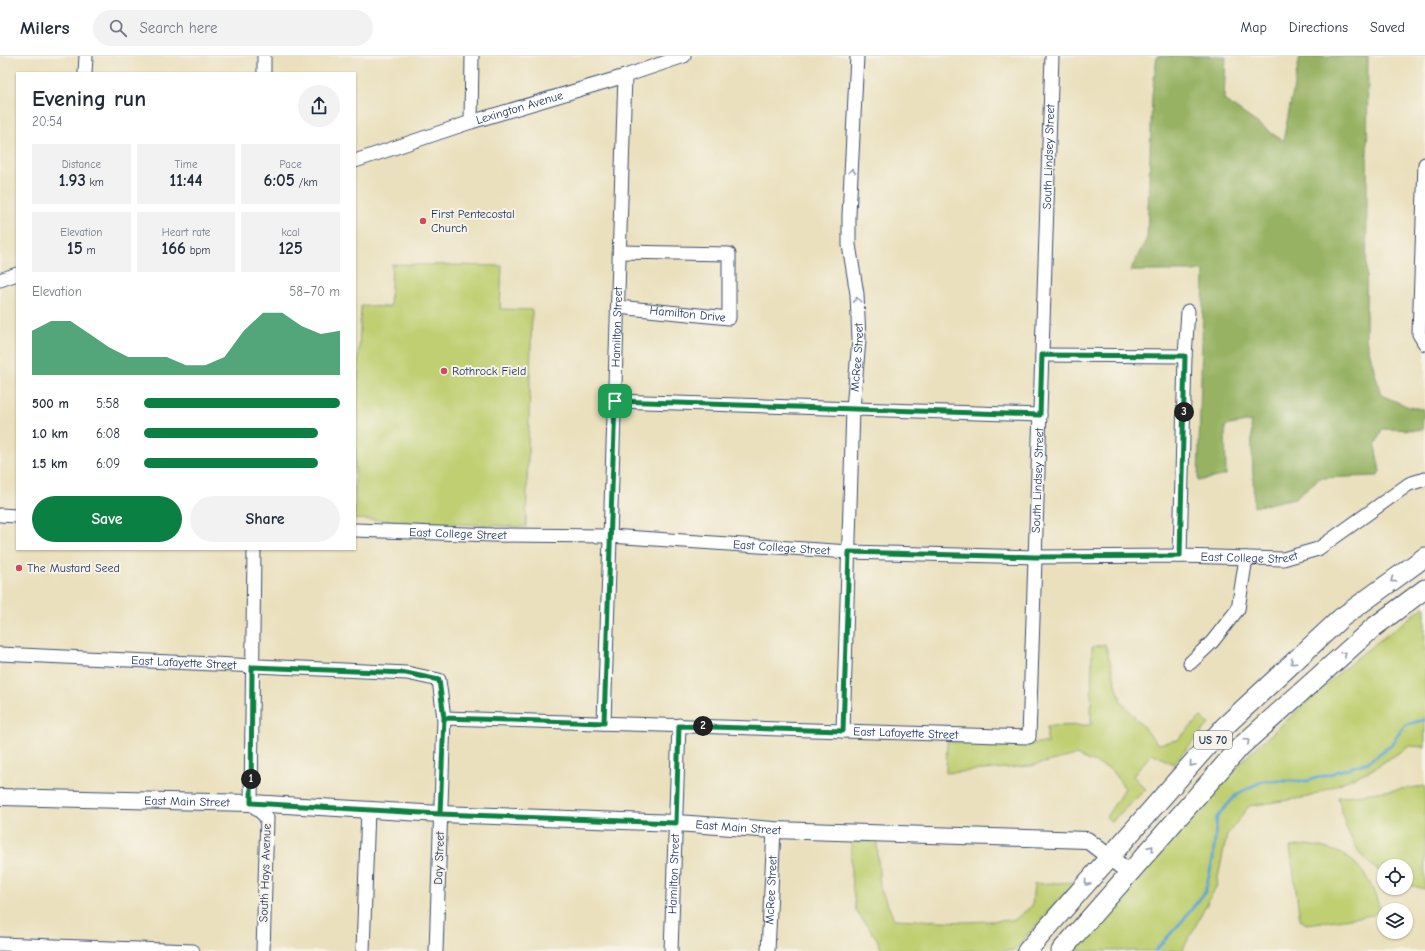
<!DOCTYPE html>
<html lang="en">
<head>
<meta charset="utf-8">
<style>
  body { margin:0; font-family:"Comic Neue",sans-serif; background:#f2f2f3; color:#1f2937; height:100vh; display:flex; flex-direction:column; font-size:15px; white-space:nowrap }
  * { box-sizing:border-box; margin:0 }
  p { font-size:13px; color:#747a83 }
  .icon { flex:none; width:22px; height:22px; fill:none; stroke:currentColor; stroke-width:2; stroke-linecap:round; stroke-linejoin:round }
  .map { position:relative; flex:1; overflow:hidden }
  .sheet { position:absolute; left:16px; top:16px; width:340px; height:478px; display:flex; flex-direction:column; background:#fff; border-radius:0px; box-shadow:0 1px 3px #0004 }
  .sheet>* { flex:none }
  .tools { position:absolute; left:1377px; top:803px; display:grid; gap:8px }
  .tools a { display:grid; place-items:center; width:36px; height:36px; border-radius:50%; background:#fff; box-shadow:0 1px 3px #0004; font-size:20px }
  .pin { position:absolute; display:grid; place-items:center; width:34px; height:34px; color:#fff; margin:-17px; border-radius:8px; box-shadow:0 2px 6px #0006 }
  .km { position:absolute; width:20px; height:20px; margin:-10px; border-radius:50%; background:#222; color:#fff; font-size:11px; line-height:20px; text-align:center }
  .round { display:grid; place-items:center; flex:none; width:42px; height:42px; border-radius:21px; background:#f2f2f3 }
  .head { display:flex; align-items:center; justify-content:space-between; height:68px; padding:0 16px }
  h1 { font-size:22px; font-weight:700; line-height:30px }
  .figures { display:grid; grid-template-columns:repeat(3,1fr); gap:6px; height:68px; padding:4px 16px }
  .figures div { display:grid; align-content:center; border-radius:0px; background:#f2f2f3; text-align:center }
  .figures b { font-size:17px; font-weight:700 }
  .figures small { font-size:11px; font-weight:400 }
  .figures p { font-size:11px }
  .chart { height:112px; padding:8px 16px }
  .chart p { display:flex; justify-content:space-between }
  .chart svg { width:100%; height:72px; margin-top:4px; fill:#0b8043; opacity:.7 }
  .primary-button { display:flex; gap:8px; margin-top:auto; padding:8px 16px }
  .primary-button a { flex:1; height:46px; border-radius:24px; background:#0b8043; color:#fff; font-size:16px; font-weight:700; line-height:46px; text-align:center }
  .primary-button a+a { background:#f2f2f3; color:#1f2937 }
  ul { padding:0 16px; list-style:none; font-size:13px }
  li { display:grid; grid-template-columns:64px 48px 1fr; align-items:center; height:30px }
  li i { height:10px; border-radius:5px; background:#0b8043 }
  header { display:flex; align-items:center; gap:24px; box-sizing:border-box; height:56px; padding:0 20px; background:#fff; border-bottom:1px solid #e0e1e3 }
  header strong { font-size:19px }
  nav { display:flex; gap:22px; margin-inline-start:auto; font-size:14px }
  .search { width:280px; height:36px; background:#f2f2f3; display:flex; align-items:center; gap:10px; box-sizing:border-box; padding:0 14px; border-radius:22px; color:#747a83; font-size:15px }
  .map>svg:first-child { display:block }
  .green { fill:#bfcf71; stroke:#6d7f68 }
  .forest { fill:#97b263; stroke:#597060 }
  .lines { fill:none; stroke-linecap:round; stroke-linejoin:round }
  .stream { stroke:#5da5d3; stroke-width:3 }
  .minor-casing { stroke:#3a4a6c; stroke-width:15 }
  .major-casing { stroke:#3a4a6c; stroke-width:18 }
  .highway-casing { stroke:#3a4a6c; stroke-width:21 }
  .minor { stroke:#fff; stroke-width:13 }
  .major { stroke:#fff; stroke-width:16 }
  .highway { stroke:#fff; stroke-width:19 }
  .oneway { stroke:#8d97ae }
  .route-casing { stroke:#fff; stroke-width:8 }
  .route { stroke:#0b8043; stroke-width:5 }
  .poi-dot { fill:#d1495b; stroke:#f7f3e8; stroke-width:1.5 }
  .labels { text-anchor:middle; stroke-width:4; stroke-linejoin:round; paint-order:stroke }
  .shield { fill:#f7f3e8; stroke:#5d6a87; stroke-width:1 }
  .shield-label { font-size:11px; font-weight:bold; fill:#1b2f5e }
  .street-label { font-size:12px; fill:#1b2f5e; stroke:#f7f3e8 }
  .poi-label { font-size:12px; fill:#1b2f5e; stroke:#f7f3e8; text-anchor:start }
</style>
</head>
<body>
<header>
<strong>Milers</strong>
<div class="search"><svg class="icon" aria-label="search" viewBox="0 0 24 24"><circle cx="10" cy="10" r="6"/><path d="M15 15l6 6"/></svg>Search here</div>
<nav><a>Map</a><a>Directions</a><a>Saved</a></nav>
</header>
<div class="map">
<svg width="1425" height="895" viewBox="0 0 1425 895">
  <rect width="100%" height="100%" fill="#f7f3e8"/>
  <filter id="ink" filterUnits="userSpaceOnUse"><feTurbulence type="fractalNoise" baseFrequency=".025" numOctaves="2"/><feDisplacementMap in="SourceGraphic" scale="8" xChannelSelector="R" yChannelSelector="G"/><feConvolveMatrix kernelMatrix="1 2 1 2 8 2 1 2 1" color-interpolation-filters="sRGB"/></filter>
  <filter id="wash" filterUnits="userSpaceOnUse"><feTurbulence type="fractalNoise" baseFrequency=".012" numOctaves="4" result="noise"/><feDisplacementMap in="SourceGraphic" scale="16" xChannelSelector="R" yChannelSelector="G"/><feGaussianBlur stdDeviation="0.9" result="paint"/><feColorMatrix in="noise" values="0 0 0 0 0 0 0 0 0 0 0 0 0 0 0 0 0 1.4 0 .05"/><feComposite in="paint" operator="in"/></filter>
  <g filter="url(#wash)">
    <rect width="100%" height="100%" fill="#eae0bd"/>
    <g class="green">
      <polygon points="392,208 502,210 500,253 532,254 526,471 355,463 355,376 361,250 390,251"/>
      <polygon points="1425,550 1425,691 1410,690 1371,714 1309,741 1249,750 1227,779 1216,831 1182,895 1075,895 1249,698 1354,604"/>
      <polygon points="1105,588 1121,645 1158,688 1177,684 1201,661 1209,668 1173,708 1152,697 1133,720 1146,733 1111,766 1106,761 1125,732 1110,713 1076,699 1031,710 946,717 947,686 1047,687 1047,670 1091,669 1092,591"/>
      <path d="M1425,730V833L1406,828V810H1384V818C1353,800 1346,774 1338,741Z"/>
      <polygon points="851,785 877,786 880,832 894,863 965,866 1014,864 1032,850 1034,828 1075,826 1013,895 882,895 877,883 856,855 851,820"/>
      <path d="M1307,789C1351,794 1367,812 1380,853L1373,859L1307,868L1300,864L1290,791Z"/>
    </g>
    <polygon class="forest" points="1157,0 1226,0 1224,44 1283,85 1300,0 1368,0 1366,283 1381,339 1409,351 1424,353 1422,374 1382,373 1375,390 1380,415 1378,420 1320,422 1295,442 1254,451 1251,365 1225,370 1226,419 1198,425 1204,215 1130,215 1147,182 1152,39"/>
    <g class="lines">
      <polyline class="stream" points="1155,895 1183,864 1205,836 1213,803 1217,761 1237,738 1263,725 1307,725 1368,706 1390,690 1405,669 1423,664 1425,665"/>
    </g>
  </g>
  <g filter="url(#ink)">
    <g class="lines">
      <g class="minor-casing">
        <g id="minor">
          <polyline points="85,17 86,0"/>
          <polyline points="264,17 264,0"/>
          <polyline points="471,66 472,0"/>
          <path id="s1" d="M355,105L471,66L625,20L684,0"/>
          <polyline points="1425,108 1419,278 1425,288"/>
          <polyline points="0,224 17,218"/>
          <path id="s2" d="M618,251L729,262V198L620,196"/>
          <polyline points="1042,299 1185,300"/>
          <polyline points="615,345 1040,359"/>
          <polyline points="0,459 17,460"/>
          <path id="s3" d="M355,474L493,479L610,480L849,496L1036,501L1180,500L1283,503L1318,493L1409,428L1425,423"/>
          <polyline points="254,493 251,747 267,762 263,895"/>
          <polyline points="1180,500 1185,300 1188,255"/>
          <path id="s4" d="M0,598L407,617L439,624L444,662L436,895"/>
          <polyline points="1190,607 1212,586 1238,553 1246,502"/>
          <path id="s5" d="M444,662L1029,681L1052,0"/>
          <path id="s6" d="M604,667L625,20"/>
          <path id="s7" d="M843,675L853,353L859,284L857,238L849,189V159L857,0"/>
          <polyline points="0,888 193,895"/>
          <polyline points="363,895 368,753"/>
          <path id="s8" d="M671,895L679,669"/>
          <path id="s9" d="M768,895L774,774"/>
        </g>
      </g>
      <g class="major-casing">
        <g id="major">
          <path id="s10" d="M0,741L251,747L440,758L676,767L774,774L1087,784L1130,817"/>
        </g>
      </g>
      <g class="highway-casing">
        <g id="highway">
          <polyline points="1027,895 1224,671 1341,562 1425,501"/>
          <polyline points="1061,895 1240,691 1374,571 1425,533"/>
        </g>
      </g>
      <use href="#minor" class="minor"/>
      <use href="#major" class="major"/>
      <use href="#highway" class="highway"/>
    </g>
    <defs><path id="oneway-chevron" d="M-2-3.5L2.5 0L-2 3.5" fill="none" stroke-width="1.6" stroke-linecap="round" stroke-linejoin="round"/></defs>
    <g class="oneway">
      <use href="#oneway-chevron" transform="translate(852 115) rotate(-87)"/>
      <use href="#oneway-chevron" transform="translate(857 244) rotate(-94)"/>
      <use href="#oneway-chevron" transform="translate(1393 524) rotate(144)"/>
      <use href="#oneway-chevron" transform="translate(1344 598) rotate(-42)"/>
      <use href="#oneway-chevron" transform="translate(1293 606) rotate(137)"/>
      <use href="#oneway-chevron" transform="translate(1247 685) rotate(-42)"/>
      <use href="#oneway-chevron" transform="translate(1192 708) rotate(131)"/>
      <use href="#oneway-chevron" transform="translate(1151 792) rotate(-49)"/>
      <use href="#oneway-chevron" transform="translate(1087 827) rotate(131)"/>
    </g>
  </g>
  <g class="lines" filter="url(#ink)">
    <g class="route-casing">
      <polyline id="route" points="615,345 604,667 444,662 440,758 251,747 252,611 406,617 439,624 444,662 440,758 676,767 679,670 843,675 849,496 1036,501 1180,500 1185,300 1042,299 1040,359 615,345"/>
    </g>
    <use href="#route" class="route"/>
  </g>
  <g class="poi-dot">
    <circle cx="423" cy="165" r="4"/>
    <circle cx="444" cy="315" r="4"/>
    <circle cx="19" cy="512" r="4"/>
  </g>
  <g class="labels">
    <rect class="shield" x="1194" y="675" width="38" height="18" rx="3"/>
    <g class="shield-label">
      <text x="1213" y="688">US 70</text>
    </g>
    <g class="street-label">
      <text dy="4" stroke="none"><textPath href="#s1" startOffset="173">Lexington Avenue</textPath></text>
      <text dy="4" stroke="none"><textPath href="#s5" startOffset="1166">South Lindsey Street</textPath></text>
      <text dy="4" stroke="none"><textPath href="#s2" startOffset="70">Hamilton Drive</textPath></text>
      <text dy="4" stroke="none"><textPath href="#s6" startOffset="396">Hamilton Street</textPath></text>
      <text dy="4" stroke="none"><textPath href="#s7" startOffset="374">McRee Street</textPath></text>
      <text dy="4" stroke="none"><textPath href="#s5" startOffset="842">South Lindsey Street</textPath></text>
      <text dy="4" stroke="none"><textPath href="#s3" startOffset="103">East College Street</textPath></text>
      <text dy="4" stroke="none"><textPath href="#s3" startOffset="427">East College Street</textPath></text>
      <text dy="4" stroke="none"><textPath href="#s3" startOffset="895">East College Street</textPath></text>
      <text dy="4" stroke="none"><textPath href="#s4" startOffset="184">East Lafayette Street</textPath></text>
      <text dy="4" stroke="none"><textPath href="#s5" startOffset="462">East Lafayette Street</textPath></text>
      <text dy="4" stroke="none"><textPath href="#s10" startOffset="187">East Main Street</textPath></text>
      <text dy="4" stroke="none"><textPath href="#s10" startOffset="739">East Main Street</textPath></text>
      <text transform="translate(439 802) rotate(-88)" y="4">Day Street</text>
      <text transform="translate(265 817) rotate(-88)" y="4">South Hays Avenue</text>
      <text dy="4" stroke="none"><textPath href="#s8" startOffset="77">Hamilton Street</textPath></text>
      <text dy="4" stroke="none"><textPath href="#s9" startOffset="61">McRee Street</textPath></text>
    </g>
    <g class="poi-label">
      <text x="431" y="162">First Pentecostal<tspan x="431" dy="14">Church</tspan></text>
      <text x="452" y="319">Rothrock Field</text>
      <text x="27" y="516">The Mustard Seed</text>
    </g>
  </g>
</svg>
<div class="tools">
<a><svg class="icon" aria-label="locate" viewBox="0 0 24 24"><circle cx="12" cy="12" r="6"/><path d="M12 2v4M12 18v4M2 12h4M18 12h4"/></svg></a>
<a><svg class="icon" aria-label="layers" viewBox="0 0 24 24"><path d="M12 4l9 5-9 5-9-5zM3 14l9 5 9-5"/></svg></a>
</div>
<div class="pin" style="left:615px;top:345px;background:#1e9e55"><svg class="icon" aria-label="arrive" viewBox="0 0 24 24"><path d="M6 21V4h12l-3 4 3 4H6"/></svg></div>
<b class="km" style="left:251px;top:723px">1</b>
<b class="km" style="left:703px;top:670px">2</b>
<b class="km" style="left:1184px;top:356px">3</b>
<section class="sheet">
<div class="head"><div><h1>Evening run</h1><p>20:54</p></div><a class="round"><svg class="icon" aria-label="share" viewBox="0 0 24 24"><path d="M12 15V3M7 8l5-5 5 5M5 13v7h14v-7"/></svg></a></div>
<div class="figures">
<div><p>Distance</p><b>1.93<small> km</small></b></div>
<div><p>Time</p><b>11:44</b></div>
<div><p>Pace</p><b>6:05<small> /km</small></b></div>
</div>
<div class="figures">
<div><p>Elevation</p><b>15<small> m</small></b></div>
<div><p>Heart rate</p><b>166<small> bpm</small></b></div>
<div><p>kcal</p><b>125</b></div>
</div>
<div class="chart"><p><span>Elevation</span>58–70 m</p>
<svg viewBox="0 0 160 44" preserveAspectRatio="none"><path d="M0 44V17L10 11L20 11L30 19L40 27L50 33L60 33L70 33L80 38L90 38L100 33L110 17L120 6L130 6L140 14L150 19L160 17V44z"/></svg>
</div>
<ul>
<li><b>500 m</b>5:58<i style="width:100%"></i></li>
<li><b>1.0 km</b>6:08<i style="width:89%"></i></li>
<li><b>1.5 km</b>6:09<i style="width:89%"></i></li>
</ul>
<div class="primary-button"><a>Save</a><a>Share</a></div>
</section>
</div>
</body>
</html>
